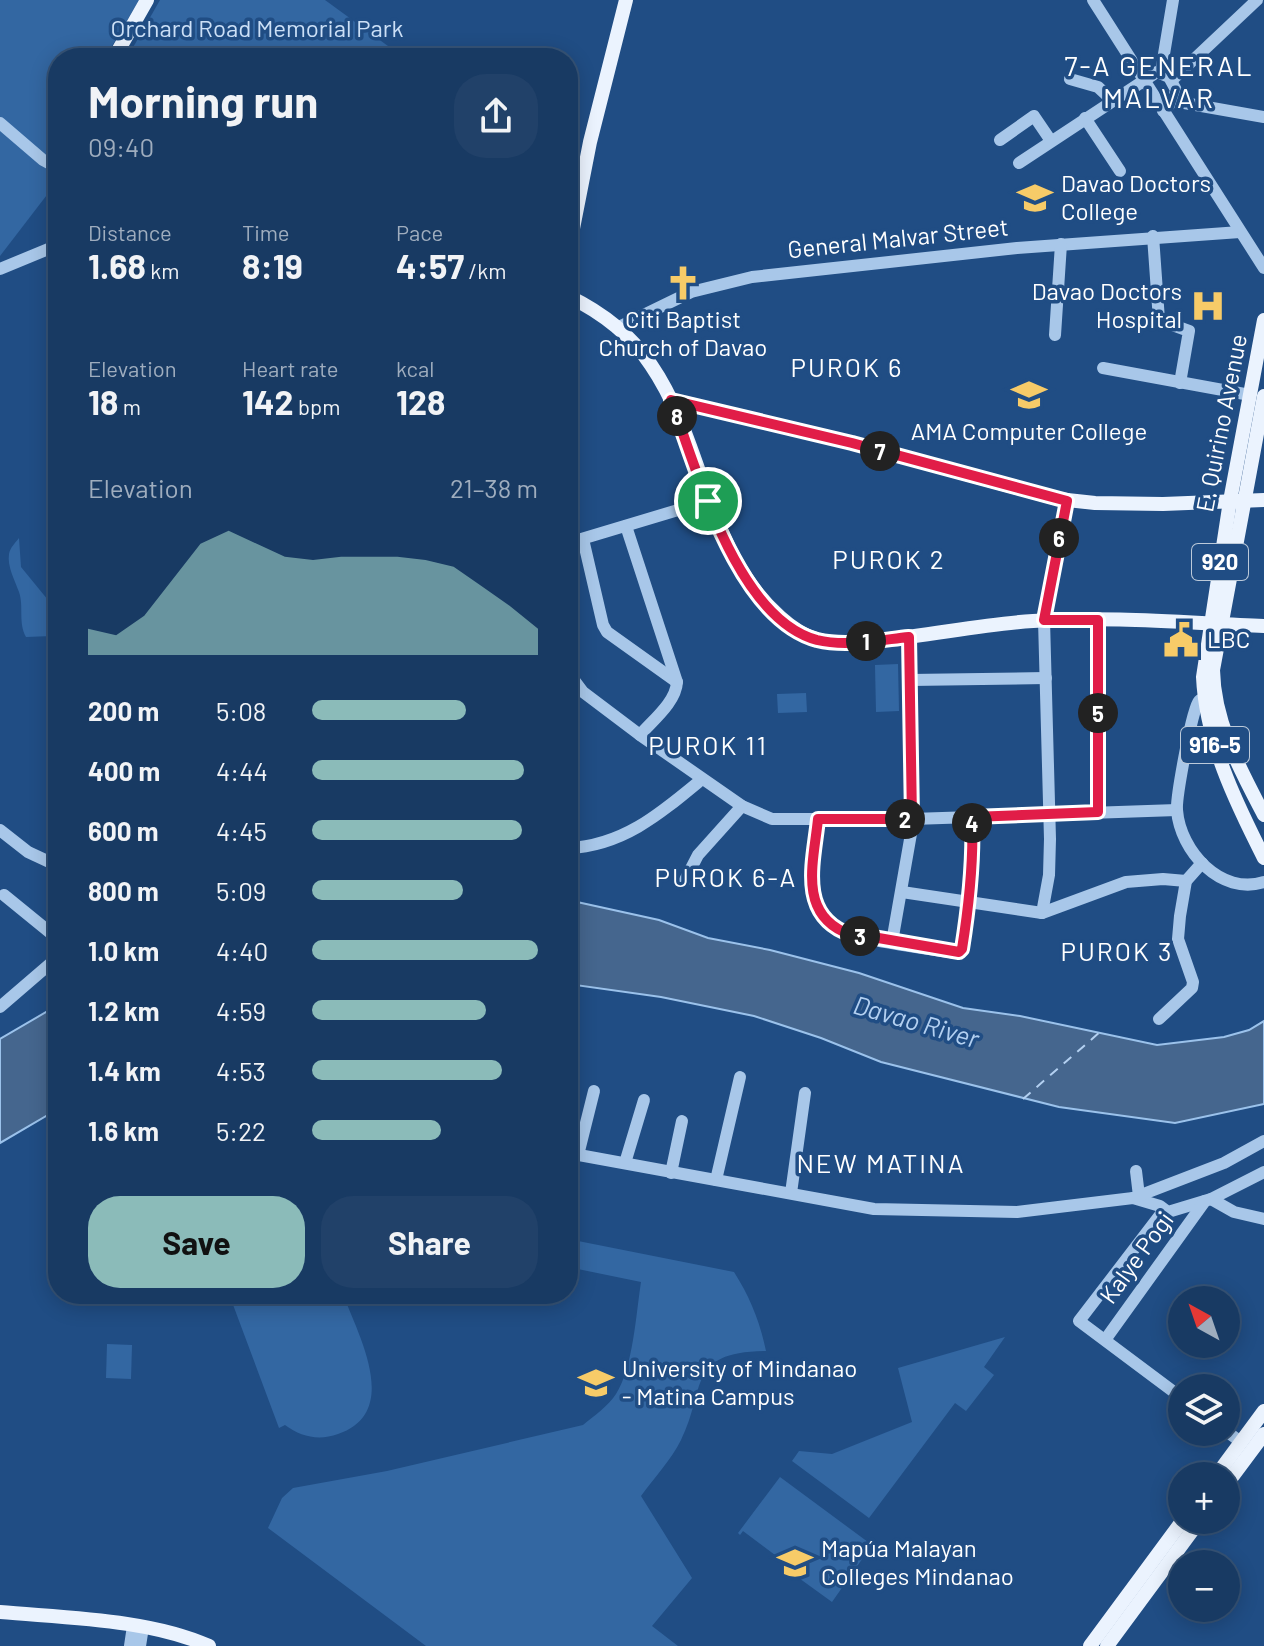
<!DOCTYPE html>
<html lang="en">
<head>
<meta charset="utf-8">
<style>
  body { margin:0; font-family:Barlow,sans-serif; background:#214169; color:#f1f3f6; height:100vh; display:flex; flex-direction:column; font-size:30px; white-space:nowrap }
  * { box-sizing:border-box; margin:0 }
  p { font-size:26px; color:#9fadbe }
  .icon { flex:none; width:44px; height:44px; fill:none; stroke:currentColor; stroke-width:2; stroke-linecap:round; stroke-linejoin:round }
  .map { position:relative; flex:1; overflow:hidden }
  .side { position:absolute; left:48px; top:48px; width:530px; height:1256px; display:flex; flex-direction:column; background:#183a63; border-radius:32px; box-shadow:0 4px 20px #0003,0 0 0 2px #365478 }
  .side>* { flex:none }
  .needle { width:52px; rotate:320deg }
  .controls { position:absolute; left:1168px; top:1286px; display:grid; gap:16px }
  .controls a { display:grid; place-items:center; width:72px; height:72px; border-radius:50%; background:#183a63; box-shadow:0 4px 20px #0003,0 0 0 2px #365478; font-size:40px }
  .pin { position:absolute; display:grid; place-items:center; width:68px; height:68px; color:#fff; margin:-34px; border:4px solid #fff; border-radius:50%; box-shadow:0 2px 8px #0007 }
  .km { position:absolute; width:40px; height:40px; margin:-20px; border-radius:50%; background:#222; color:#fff; font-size:22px; line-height:40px; text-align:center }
  .round { display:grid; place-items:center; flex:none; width:84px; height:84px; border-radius:32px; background:#214169 }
  .head { display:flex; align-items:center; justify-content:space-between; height:136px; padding:0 40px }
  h1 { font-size:44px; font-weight:700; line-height:60px }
  .stats { display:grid; grid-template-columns:repeat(3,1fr); gap:12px; height:136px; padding:8px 40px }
  .stats div { display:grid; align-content:center }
  .stats b { font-size:34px; font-weight:700 }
  .stats small { font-size:22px; font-weight:400 }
  .stats p { font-size:22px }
  .chart { height:224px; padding:16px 40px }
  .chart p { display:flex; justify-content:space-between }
  .chart svg { width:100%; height:144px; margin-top:8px; fill:#8bbbb9; opacity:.7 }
  .cta { display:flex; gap:16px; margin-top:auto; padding:16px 40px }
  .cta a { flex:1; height:92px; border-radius:32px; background:#8bbbb9; color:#111; font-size:32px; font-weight:700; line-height:92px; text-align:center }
  .cta a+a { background:#214169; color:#f1f3f6 }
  ul { padding:0 40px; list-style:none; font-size:26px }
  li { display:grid; grid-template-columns:128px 96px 1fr; align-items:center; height:60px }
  li i { height:20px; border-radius:10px; background:#8bbbb9 }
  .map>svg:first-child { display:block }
  .green { fill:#3367a2 }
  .water { fill:#45668e; stroke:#9bc2eb; stroke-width:2 }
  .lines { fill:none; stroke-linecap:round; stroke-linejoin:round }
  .ferry { stroke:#b3d0f1; stroke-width:2; stroke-dasharray:10 8; stroke-linecap:butt }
  .minor { stroke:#a8c7e9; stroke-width:12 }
  .major { stroke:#ebf3fe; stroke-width:14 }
  .route-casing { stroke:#fff; stroke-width:16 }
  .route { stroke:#e11d48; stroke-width:10 }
  .labels { text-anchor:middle; stroke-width:7; stroke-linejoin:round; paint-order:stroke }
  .shield { fill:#204d84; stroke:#bccada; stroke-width:2 }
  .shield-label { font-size:22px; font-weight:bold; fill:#fff }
  .park-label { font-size:24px; fill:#cce0f7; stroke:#204d84 }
  .poi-label { font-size:24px; fill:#fff; stroke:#204d84; text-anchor:start }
  .street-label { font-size:24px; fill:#fff; stroke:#204d84 }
  .neighbourhood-label { font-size:26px; letter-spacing:2px; fill:#fff; stroke:#204d84 }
  .water-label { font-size:26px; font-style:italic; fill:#b3d0f1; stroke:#204d84 }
  .quarter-label { font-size:28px; letter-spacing:2px; fill:#fff; stroke:#204d84 }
</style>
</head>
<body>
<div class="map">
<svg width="1264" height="1646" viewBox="0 0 1264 1646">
  <rect width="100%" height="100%" fill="#204d84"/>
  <g class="green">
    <polygon points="0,0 139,0 105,58 58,58 58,162 53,162 0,117"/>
    <polygon points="160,0 325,0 388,46 374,58 127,58"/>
    <polygon points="0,129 54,172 53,187 0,256"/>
    <path d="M19,538L21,567L48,600L58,602V621L52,636L26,637C18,623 24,606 19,592C15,581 7,566 9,554C10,548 15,543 19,538Z"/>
    <polygon points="898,664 899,711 876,712 875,665"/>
    <polygon points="806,693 807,712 778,713 777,694"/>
    <path d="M568,1239L734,1272C750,1297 760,1322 766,1351C685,1352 707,1389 681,1440C671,1460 654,1478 641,1496L692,1578L652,1626L678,1646H426L268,1528L282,1498L293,1488L387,1471L583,1425C594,1416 608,1406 616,1394C633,1368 636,1314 641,1282L568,1267Z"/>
    <path d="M229,1294H343C358,1335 402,1412 338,1434C319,1441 301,1437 285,1425L279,1428Z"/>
    <polygon points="1005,1337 984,1367 994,1375 966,1411 955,1403 869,1518 792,1461 799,1451 832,1454 912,1422 898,1368"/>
    <polygon points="107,1344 132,1345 131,1379 106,1378"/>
    <polygon points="780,1477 872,1545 832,1602 785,1568 787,1564 743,1531 740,1535 738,1533"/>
  </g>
  <g class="water">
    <polygon points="568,900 659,920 708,938 770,950 859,973 963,1008 1020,1016 1157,1045 1224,1037 1249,1030 1264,1021 1264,1104 1175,1123 1059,1107 881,1062 821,1038 754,1016 661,997 568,984"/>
    <polygon points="58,1005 58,1109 0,1143 0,1039"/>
  </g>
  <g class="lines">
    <polyline class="ferry" points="1023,1099 1100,1032"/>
    <g class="minor">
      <polyline points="1093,0 1264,268"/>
      <polyline points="1161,72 1173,0"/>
      <polyline points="1070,79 1098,87 1112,100"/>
      <polyline points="1172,80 1257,0"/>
      <polyline points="1173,101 1264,117"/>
      <polyline points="1085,118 1120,171"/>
      <polyline points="0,123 43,160 58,168"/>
      <polyline points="1000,140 1034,116 1051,141"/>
      <polyline points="1019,163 1157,72 1169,77 1176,90 1173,101 1163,111"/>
      <polyline points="1153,236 1159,320 1189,331 1180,383"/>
      <polyline points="0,269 58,245"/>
      <polyline points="617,328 691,292 752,277 1017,248 1240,232"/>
      <polyline points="1055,335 1061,244"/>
      <polyline points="1103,368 1250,395"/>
      <polyline points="58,514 58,536"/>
      <path d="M626,526L677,682C676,702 653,720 640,735"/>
      <polyline points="583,539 603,625 607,632 677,682"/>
      <polyline points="568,543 708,501"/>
      <polyline points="1098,620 1098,812"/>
      <polyline points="568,672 583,692 640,735 742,806 772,819 912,819 1177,810"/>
      <polyline points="910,680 1046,678"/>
      <path d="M1204,699C1202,699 1200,700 1199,701C1192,708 1176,798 1177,810C1180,851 1221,896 1264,882"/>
      <path d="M818,819C815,844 807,874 814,899C817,911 824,921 835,928C859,941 926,948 955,953L962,949C969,905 974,862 972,817"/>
      <polyline points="0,830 28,852 58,866"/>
      <path d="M568,848C623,846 661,813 702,779"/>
      <polyline points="684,882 698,855 742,806"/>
      <polyline points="902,892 1042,913 1126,882 1163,879 1186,881"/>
      <polyline points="4,895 58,939"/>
      <polyline points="1042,913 1049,875 1050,839 1044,620"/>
      <polyline points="892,942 912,828 909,637"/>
      <polyline points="0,1007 58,957"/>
      <polyline points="1159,1019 1192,988 1193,982 1178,939 1180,916 1186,881 1202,863"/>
      <polyline points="568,1153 874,1209 1017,1212 1133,1198 1160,1206 1168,1212 1211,1199 1264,1172"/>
      <polyline points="578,1155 594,1091"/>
      <polyline points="625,1163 644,1100"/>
      <polyline points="1136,1171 1139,1196"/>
      <polyline points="671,1173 682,1121"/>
      <polyline points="716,1180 740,1077"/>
      <polyline points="791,1193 805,1093"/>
      <polyline points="1133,1198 1224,1163 1264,1141"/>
      <polyline points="1211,1199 1234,1212 1264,1219"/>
      <polyline points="1164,1210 1079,1321 1182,1398"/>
      <polyline points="1105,1340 1205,1201"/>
      <polyline points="1226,1431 1241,1442"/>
      <polyline points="130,1646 133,1626"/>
      <polyline points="140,1646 143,1627"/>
    </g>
    <g class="major">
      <polyline points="114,58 147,0"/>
      <polyline points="568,254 590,142 626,0"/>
      <path d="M568,296C601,312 631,335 651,365C705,444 705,551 780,617C790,626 802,635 816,639C836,645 861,642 882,640C933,635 983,624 1033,621C1110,616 1187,623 1264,626"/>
      <path d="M1264,320L1230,501L1203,677C1206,741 1235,801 1264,858"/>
      <path d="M1264,396L1213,670C1214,723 1240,769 1264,815"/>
      <polyline points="671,400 852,443 1058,499 1095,503 1163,504 1264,500"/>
      <polyline points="1044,620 1067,501"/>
      <polyline points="1216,1476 1264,1411"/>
      <polyline points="1226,1485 1264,1434"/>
      <path d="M0,1612C66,1618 149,1619 209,1646"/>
      <polyline points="1090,1646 1183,1520"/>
      <polyline points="1107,1646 1200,1520"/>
    </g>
  </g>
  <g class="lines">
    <g class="route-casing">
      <path id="route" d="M671,400L852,443L1067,501L1044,620H1098V812L972,817C974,862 969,905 962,949L959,952L844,932C798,911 814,860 818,819H912L909,637C880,640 846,647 817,640C736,618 697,469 671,400Z"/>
    </g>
    <use href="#route" class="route"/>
  </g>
  <defs>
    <g id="university-bare" transform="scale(2.76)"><path d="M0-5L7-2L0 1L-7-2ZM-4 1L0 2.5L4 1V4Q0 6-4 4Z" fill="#f7cb68" stroke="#204d84" stroke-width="2.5" paint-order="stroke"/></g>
    <g id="church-bare" transform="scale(2.76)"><path d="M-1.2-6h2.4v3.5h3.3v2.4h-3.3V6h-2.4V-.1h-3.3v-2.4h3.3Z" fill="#f7cb68" stroke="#204d84" stroke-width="2.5" paint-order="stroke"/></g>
    <g id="hospital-bare" transform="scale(2.76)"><path d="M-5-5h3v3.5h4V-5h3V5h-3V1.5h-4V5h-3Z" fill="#f7cb68" stroke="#204d84" stroke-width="2.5" paint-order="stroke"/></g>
    <g id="civic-bare" transform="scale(2.76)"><path d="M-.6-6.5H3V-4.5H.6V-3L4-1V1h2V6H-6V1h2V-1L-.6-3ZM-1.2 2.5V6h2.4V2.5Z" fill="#f7cb68" stroke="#204d84" stroke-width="2.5" paint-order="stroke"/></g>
  </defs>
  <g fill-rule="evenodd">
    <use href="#university-bare" x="1035" y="198"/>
    <use href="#church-bare" x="683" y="283"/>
    <use href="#hospital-bare" x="1208" y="306"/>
    <use href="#university-bare" x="1029" y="395"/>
    <use href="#civic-bare" x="1181" y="640"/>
    <use href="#university-bare" x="596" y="1383"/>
    <use href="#university-bare" x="795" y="1563"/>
  </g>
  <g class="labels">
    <g class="shield">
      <rect x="1192" y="544" width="56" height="36" rx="6"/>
      <rect x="1181" y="727" width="68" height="36" rx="6"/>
    </g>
    <g class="shield-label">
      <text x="1220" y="570">920</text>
      <text x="1215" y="753">916-5</text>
    </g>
    <g class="park-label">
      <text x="257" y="37">Orchard Road Memorial Park</text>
    </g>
    <g class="poi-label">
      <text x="1061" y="192">Davao Doctors<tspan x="1061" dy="28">College</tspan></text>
      <text x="1182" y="300" text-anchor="end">Davao Doctors<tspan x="1182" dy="28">Hospital</tspan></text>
      <text x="683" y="328" text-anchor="middle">Citi Baptist<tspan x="683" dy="28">Church of Davao</tspan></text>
      <text x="1029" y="440" text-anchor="middle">AMA Computer College</text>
      <text x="1207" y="648">LBC</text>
      <text x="622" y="1377">University of Mindanao<tspan x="622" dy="28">- Matina Campus</tspan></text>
      <text x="821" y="1557">Mapúa Malayan<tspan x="821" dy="28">Colleges Mindanao</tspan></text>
    </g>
    <g class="street-label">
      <text transform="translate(898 239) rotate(-6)" y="8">General Malvar Street</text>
      <text transform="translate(1222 423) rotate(-79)" y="8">E. Quirino Avenue</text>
      <text transform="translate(1137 1258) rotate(-54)" y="8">Kalye Pogi</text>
    </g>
    <g class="neighbourhood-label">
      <text x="847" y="377">PUROK 6</text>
      <text x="889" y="569">PUROK 2</text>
      <text x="708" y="755">PUROK 11</text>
      <text x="726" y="887">PUROK 6-A</text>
      <text x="1117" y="961">PUROK 3</text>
      <text x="881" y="1173">NEW MATINA</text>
    </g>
    <g class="water-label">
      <text transform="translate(916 1022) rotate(16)" y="9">Davao River</text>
    </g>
    <g class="quarter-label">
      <text x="1159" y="76">7-A GENERAL<tspan x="1159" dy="32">MALVAR</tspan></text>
    </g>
  </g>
</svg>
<div class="controls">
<a><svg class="needle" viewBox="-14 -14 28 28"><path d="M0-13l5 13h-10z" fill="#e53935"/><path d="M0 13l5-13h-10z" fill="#9fadbe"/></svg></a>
<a><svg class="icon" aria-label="layers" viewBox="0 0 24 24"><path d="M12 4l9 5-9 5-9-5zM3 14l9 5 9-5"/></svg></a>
<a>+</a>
<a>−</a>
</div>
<div class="pin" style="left:708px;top:501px;background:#1e9e55"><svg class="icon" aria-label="arrive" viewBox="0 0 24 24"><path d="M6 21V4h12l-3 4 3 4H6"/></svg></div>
<b class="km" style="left:866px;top:641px">1</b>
<b class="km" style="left:905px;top:819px">2</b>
<b class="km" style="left:860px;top:936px">3</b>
<b class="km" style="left:972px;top:823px">4</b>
<b class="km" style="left:1098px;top:713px">5</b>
<b class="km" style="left:1059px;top:538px">6</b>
<b class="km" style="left:880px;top:451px">7</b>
<b class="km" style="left:677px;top:416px">8</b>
<section class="side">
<div class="head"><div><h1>Morning run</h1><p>09:40</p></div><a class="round"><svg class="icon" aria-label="share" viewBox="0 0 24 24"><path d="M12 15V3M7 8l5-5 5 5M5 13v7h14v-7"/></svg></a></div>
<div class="stats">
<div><p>Distance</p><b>1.68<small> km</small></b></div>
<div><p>Time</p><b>8:19</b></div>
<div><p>Pace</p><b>4:57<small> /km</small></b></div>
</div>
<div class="stats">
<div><p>Elevation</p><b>18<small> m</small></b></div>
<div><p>Heart rate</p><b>142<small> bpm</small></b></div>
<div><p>kcal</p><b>128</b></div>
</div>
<div class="chart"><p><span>Elevation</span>21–38 m</p>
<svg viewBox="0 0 160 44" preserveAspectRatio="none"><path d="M0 44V36L10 38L20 32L30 21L40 10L50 6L60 10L70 14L80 15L90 14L100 14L110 14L120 15L130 17L140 23L150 29L160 36V44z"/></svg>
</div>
<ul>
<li><b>200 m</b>5:08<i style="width:68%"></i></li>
<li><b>400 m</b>4:44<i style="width:94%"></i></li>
<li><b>600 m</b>4:45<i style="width:93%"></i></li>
<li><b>800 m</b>5:09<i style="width:67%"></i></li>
<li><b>1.0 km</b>4:40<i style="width:100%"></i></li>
<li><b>1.2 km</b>4:59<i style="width:77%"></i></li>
<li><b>1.4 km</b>4:53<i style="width:84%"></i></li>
<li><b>1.6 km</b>5:22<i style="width:57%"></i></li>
</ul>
<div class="cta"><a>Save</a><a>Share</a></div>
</section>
</div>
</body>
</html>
